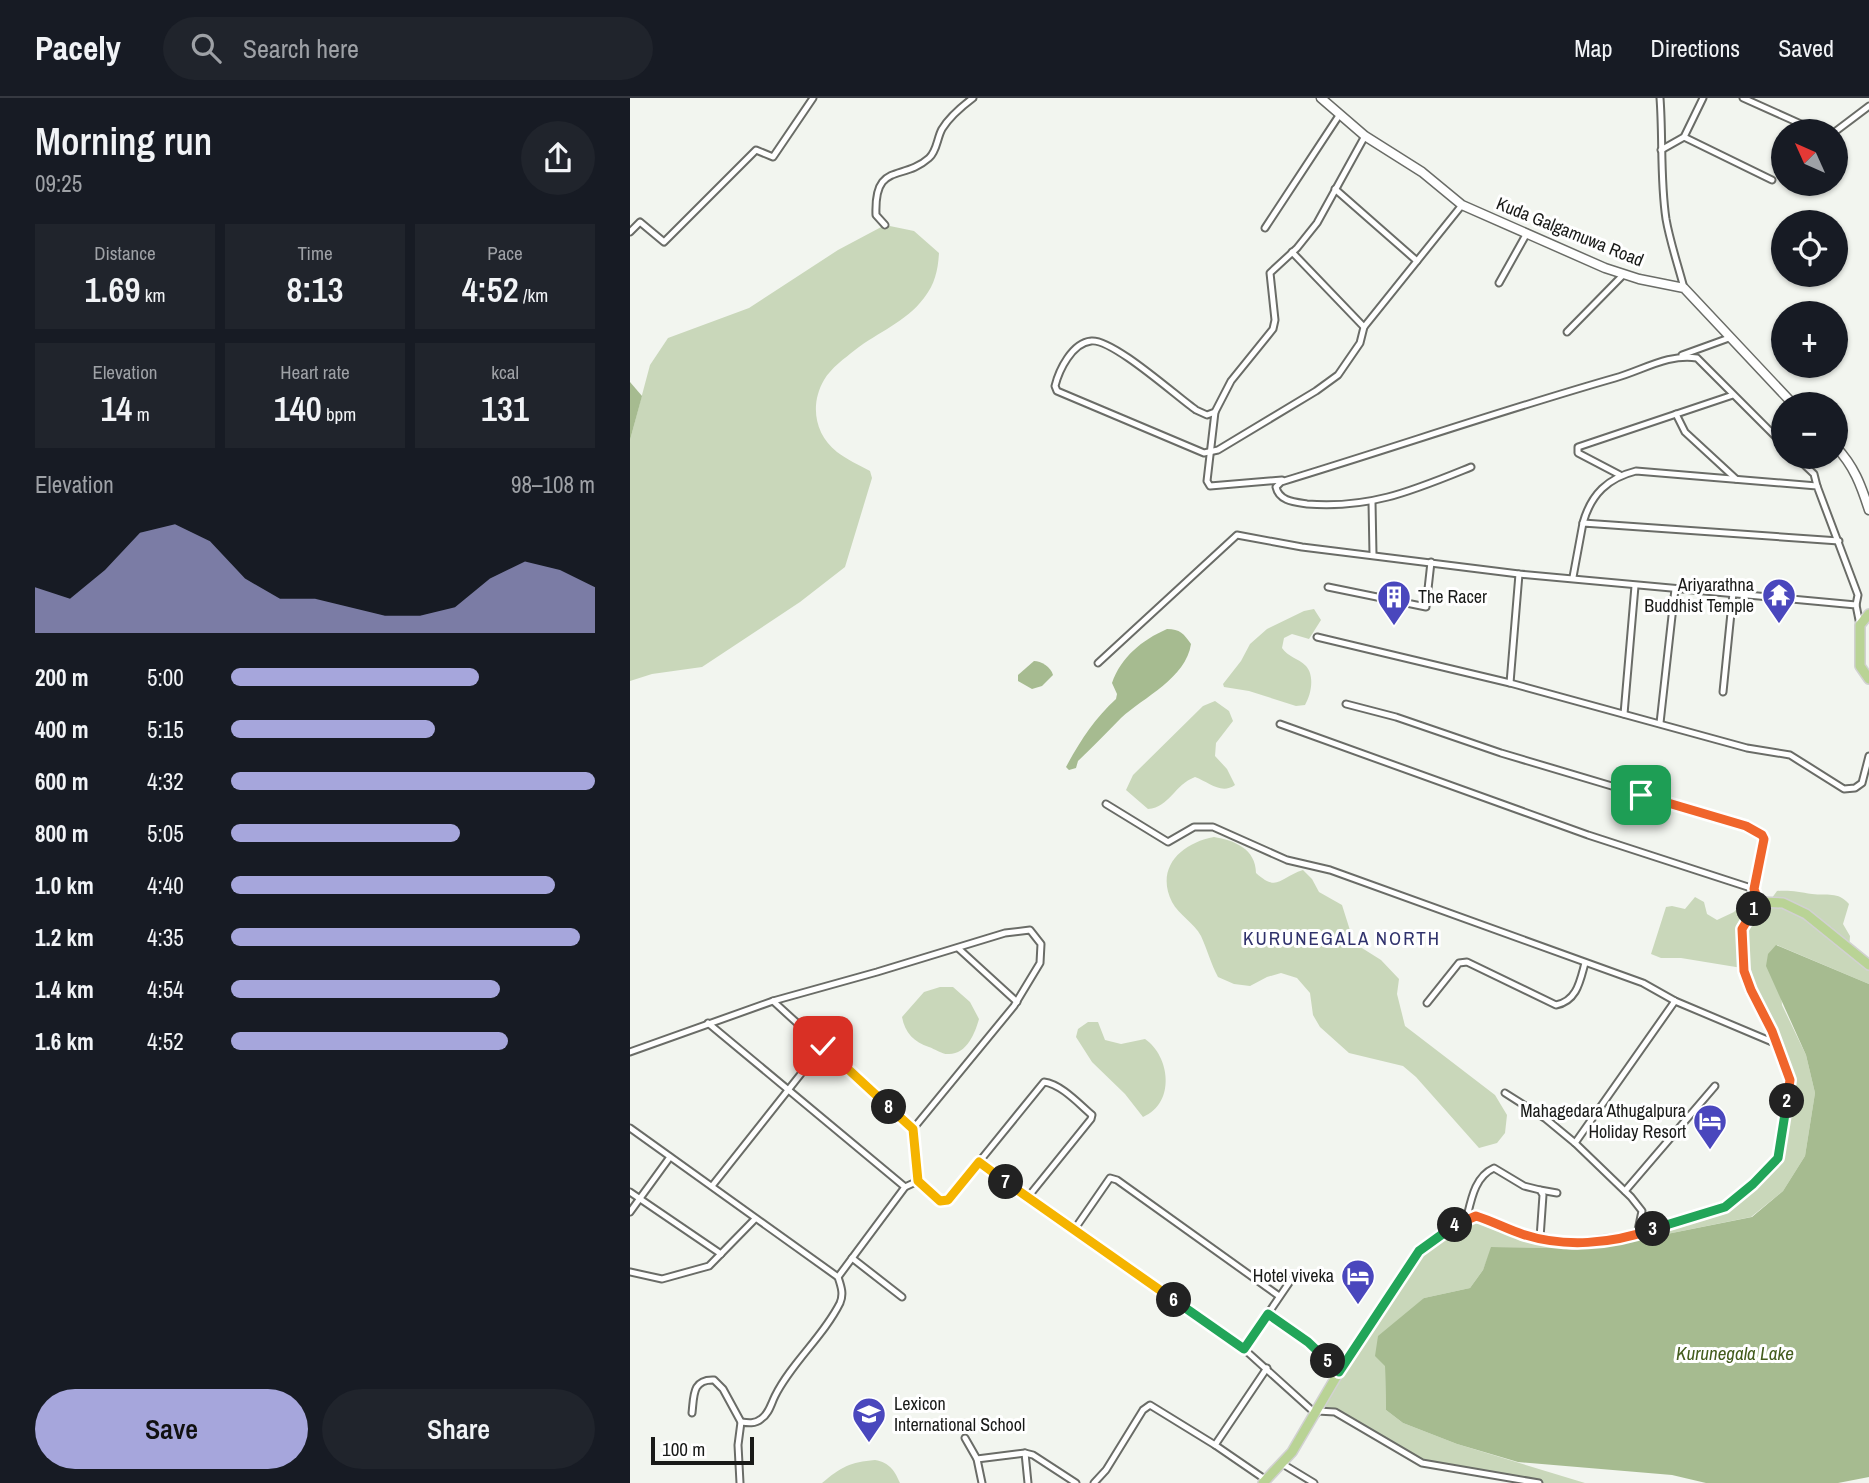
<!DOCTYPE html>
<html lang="en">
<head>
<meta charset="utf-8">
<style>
  body { margin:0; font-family:"Archivo Narrow",sans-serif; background:#20242c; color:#f1f3f6; height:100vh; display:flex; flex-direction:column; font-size:26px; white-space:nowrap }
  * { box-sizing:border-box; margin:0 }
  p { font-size:23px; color:#9ea1a6 }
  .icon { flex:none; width:38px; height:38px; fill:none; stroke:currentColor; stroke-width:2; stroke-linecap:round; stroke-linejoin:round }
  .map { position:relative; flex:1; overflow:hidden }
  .sheet { display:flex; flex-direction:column; background:#171b24; width:630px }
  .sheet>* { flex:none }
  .needle { width:46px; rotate:315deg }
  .tools { position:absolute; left:1141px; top:21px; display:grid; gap:14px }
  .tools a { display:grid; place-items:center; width:77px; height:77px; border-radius:50%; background:#171b24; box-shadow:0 2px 5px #0004; font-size:35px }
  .scale { position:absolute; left:21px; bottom:18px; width:103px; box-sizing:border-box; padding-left:7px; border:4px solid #191a18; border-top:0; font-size:19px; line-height:24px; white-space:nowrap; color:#191a18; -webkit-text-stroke:5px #fff; paint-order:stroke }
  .pin { position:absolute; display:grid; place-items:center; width:60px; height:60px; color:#fff; margin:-30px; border-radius:14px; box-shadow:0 4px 10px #0006 }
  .km { position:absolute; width:35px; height:35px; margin:-18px; border-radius:50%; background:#222; color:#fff; font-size:19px; line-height:35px; text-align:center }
  .round { display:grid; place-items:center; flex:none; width:74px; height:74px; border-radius:37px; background:#20242c }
  .headline { display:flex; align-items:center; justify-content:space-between; height:119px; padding:0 35px }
  h1 { font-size:38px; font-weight:600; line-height:52px }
  .metrics { display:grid; grid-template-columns:repeat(3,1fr); gap:10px; height:119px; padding:7px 35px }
  .metrics div { display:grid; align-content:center; border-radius:0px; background:#20242c; text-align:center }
  .metrics b { font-size:35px; font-weight:600 }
  .metrics small { font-size:19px; font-weight:400 }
  .metrics p { font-size:19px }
  .chart { height:196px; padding:14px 35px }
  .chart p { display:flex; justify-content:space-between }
  .chart svg { width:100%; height:126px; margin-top:7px; fill:#a6a6dc; opacity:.7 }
  .button { display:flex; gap:14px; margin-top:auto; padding:14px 35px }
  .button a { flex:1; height:80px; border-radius:42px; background:#a6a6dc; color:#111; font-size:28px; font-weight:600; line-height:80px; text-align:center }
  .button a+a { background:#20242c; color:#f1f3f6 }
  ul { padding:0 35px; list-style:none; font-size:23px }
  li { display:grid; grid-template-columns:112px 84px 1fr; align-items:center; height:52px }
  li i { height:18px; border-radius:9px; background:#a6a6dc }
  header { display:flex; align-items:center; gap:42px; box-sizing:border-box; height:98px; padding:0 35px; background:#171b24; border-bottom:2px solid #363941 }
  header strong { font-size:33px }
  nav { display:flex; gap:38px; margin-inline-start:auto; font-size:24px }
  .search { width:490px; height:63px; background:#20242c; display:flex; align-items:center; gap:18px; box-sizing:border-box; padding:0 24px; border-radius:38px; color:#9ea1a6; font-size:26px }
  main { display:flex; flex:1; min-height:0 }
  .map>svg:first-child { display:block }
  .green { fill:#c9d7ba }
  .water { fill:#a6bb90 }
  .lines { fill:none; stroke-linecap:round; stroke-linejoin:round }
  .street-casing { stroke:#6a6c67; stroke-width:9 }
  .secondary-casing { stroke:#6a6c67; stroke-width:11 }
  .primary-casing { stroke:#d1d1d1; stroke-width:12 }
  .street { stroke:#fff; stroke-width:5 }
  .secondary { stroke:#fff; stroke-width:8 }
  .primary { stroke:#b9d395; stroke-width:9 }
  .split-1-casing { stroke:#fff; stroke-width:14 }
  .split-2-casing { stroke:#fff; stroke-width:14 }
  .split-3-casing { stroke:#fff; stroke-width:14 }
  .split-4-casing { stroke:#fff; stroke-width:14 }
  .split-5-casing { stroke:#fff; stroke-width:14 }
  .split-6-casing { stroke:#fff; stroke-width:14 }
  .split-7-casing { stroke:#fff; stroke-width:14 }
  .split-8-casing { stroke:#fff; stroke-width:14 }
  .split-9-casing { stroke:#fff; stroke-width:14 }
  .split-1 { stroke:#f0652b; stroke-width:9 }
  .split-2 { stroke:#f0652b; stroke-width:9 }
  .split-3 { stroke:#22a559; stroke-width:9 }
  .split-4 { stroke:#f0652b; stroke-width:9 }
  .split-5 { stroke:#22a559; stroke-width:9 }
  .split-6 { stroke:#22a559; stroke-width:9 }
  .split-7 { stroke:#f5b400; stroke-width:9 }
  .split-8 { stroke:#f5b400; stroke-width:9 }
  .split-9 { stroke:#f5b400; stroke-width:9 }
  .labels { text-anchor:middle; stroke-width:6; stroke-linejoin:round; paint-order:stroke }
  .street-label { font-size:18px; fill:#191a18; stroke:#fff }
  .poi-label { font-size:18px; fill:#191a18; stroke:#fff; text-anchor:end }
  .neighbourhood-label { font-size:19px; letter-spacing:2px; fill:#30326c; stroke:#fff }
  .water-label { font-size:19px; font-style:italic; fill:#435c1d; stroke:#fff }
</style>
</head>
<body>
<header>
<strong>Pacely</strong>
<div class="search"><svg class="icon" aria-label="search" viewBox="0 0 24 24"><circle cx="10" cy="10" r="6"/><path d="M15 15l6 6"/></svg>Search here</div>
<nav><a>Map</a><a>Directions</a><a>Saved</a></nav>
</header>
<main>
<section class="sheet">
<div class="headline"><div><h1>Morning run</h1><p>09:25</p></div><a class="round"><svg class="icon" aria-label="share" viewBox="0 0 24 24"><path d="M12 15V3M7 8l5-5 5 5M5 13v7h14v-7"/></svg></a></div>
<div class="metrics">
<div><p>Distance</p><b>1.69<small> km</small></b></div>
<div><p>Time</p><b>8:13</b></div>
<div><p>Pace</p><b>4:52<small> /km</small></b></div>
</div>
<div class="metrics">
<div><p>Elevation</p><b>14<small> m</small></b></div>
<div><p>Heart rate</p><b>140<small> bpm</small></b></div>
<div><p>kcal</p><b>131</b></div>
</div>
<div class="chart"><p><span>Elevation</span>98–108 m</p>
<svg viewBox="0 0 160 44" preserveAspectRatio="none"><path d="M0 44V28L10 32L20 22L30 9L40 6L50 12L60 25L70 32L80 32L90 35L100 38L110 38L120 35L130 25L140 19L150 22L160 28V44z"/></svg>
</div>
<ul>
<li><b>200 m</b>5:00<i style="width:68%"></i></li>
<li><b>400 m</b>5:15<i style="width:56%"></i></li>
<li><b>600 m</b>4:32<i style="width:100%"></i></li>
<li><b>800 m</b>5:05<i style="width:63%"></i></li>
<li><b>1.0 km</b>4:40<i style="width:89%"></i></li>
<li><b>1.2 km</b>4:35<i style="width:96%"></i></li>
<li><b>1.4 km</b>4:54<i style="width:74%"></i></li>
<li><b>1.6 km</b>4:52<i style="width:76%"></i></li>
</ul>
<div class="button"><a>Save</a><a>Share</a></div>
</section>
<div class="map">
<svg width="1239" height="1385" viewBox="0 0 1239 1385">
  <rect width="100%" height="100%" fill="#f2f5ef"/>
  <g class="green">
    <path d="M255,127L284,133L309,155C308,172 305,186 294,200C276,224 248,234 225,252C215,260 201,270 194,282C180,306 184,336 207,354C216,361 229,367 240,373L242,380L215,469L170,504L72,569L22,576L0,583V342L20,267L38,240L119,210L208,152Z"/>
    <path d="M684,511L691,522L679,541L662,536L654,540L652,550C658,559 668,560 676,568C685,578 681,597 675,607L666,608L619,593L594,589L593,586L611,563L620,546L637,531L674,513Z"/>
    <path d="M585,603L599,613L603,623L586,645L585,658L597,671L605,687C591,697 579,684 565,679C544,687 540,709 518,711L496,692L503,677L573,608Z"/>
    <path d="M584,739C604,742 626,751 626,775C648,795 650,779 673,772L682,781L689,794L712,807L724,845L751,862L769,881L767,896L775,928L865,997L877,1017L875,1035L867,1045L849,1050L786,979L773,968L719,955L690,929L683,917L680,895L667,880L651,875L637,879L620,888L604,886L588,879C581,866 577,851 571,838C564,825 549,817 542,804C525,770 551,745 584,739Z"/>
    <path d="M1124,791L1129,804H1139L1147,793C1160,792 1169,794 1182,796C1197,798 1208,793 1219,806L1213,826L1220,838L1219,852L1239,867V886L1147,847L1152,907L1176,957L1185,995L1175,1058L1153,1093L1121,1119L1032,1137L929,1150L862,1149L853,1172L840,1190L794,1200L755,1268L756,1312L773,1325L827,1346L955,1385H909L792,1365L705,1314L687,1313L789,1152L846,1118L895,1137L943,1146L996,1139L1095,1109L1148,1060L1160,982L1112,870L1051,860H1031L1021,856L1036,809L1042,808L1055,811L1065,799L1074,804L1077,816L1087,822L1104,814Z"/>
    <path d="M310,889H323L340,904L349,921C345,935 337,956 319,956C313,957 305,951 299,949C284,944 275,935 272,919L294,894Z"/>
    <path d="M458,924H468L475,942L491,946L515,941C540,958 546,1005 513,1019L495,996L462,964L446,939L448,931Z"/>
    <path d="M245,1362C260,1365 264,1372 270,1385H192C211,1369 220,1364 245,1362Z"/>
  </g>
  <g class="water">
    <polygon points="0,284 12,298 0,342"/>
    <path d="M537,531C550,531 554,536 561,546C556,580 514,599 491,620C477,634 463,649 448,663L446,670L439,672L436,669C450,643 465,620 486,601L487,596L482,585C491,559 512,542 537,531Z"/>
    <path d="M404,563C411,563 421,569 423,577L412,588L402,591L388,583V577Z"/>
    <polygon points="1146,847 1239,886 1239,1379 1208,1385 1076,1385 1042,1377 888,1364 827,1346 773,1325 756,1312 755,1268 745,1258 748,1238 794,1200 840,1190 853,1172 861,1149 929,1150 1032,1137 1122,1119 1153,1093 1175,1058 1185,995 1176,957 1136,868 1138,856"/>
  </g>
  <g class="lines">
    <g class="street-casing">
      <g id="street">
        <path d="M1030,0C1033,40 1030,81 1036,121C1040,144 1048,167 1054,190"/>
        <polyline points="1113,0 1171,26 1196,33"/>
        <polyline points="1206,33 1239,8"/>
        <path d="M735,38L687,125L667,150L640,175L645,222L643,231L601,283L585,314L577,317L566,312C546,298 482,240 461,243C442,245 429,272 425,288L427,293L574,355L588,352L686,293L708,277L730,245L734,229L832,107"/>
        <polyline points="1054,39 1142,82"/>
        <polyline points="1031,52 1054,39 1073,0"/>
        <polyline points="705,91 787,163"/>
        <path d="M255,127L246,117C244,63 272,84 299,60C307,53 307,40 312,31C320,18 331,9 343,0"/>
        <polyline points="635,130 710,16"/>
        <polyline points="0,134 10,124 34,144 126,52 143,59 183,0"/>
        <polyline points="662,154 734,229"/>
        <polyline points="869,185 897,135"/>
        <polyline points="937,234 994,176"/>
        <polyline points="1052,257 1099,240"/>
        <polyline points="585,314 577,383 580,388 652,382"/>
        <polyline points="1046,316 1055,334 1106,381"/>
        <polyline points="1166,359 1184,376 1187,388"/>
        <path d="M841,369C784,392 741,411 677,406C664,404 649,403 646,389L651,384C763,350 873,312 985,280C1011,273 1039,255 1067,260L1153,346"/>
        <polyline points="990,377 948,355 948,349 1103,297"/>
        <polyline points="742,404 743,456"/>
        <path d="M953,425C961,396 978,380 1006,373L1187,388L1228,497L1226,507"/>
        <polyline points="943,479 953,425 1209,443"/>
        <polyline points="698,489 796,509 801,464"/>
        <polyline points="687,539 880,585 1117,650 1160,657 1214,691 1225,690 1232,685 1239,658"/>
        <polyline points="468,565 607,437 672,449 889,476 1226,507 1230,527"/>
        <polyline points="880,585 889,476"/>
        <polyline points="1093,594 1103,495"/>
        <polyline points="716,606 766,619 871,655 1116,728 1132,737 1134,741 1124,791"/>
        <polyline points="994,616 1005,488"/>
        <polyline points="1030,625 1045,491"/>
        <polyline points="650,626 958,737 1124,791 1129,804"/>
        <polyline points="476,706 538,744 564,729 583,729 657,762 700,772 1013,885 1045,903 1147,946"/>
        <polyline points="328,850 387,904"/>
        <polyline points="143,903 283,1031"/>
        <path d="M797,905L829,865L837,864L926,907C947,903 950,883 955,865"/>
        <polyline points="78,925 275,1089"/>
        <polyline points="0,954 143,903 247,874 375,835 400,832 411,846 410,865 384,908 283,1031 288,1083 275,1089 208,1179"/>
        <polyline points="875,995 916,1021 945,1045 1001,1099 1012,1113 1007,1137"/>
        <path d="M0,1030L208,1179C211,1188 214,1196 210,1205C193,1239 162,1264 145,1298C141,1306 139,1316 131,1321C125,1326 118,1325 111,1324"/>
        <polyline points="945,1045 1045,903"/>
        <path d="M349,1064L414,984C431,986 449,1006 462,1017L461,1021L398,1099"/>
        <polyline points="288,1083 310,1103 318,1103 349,1064 614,1251 686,1316"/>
        <polyline points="82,1088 193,948"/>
        <polyline points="910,1092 927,1095"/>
        <polyline points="995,1093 1085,988"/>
        <polyline points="0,1094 91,1156"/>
        <polyline points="0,1114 40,1059"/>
        <path d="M836,1123C841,1103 844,1079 864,1070L894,1088L910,1092L913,1097L910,1140"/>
        <polyline points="444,1132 480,1080 487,1082 649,1198"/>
        <polyline points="222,1160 272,1199"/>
        <polyline points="0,1174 32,1181 79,1168 125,1121"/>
        <polyline points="638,1216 678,1244 709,1274"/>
        <polyline points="614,1251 663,1179"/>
        <polyline points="687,1313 705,1314 792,1365 909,1385"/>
        <path d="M62,1315C64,1298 62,1281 84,1282L93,1291L111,1324L108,1347L110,1385"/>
        <polyline points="335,1340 347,1361 352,1385"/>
        <polyline points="585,1347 637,1270"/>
        <polyline points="395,1355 398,1385"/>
        <polyline points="347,1361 395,1355 403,1357 446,1385"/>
        <polyline points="651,1365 684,1385"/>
        <polyline points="464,1385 476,1372 513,1312 520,1307 585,1347 636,1382"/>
      </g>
    </g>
    <g class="secondary-casing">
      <g id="secondary">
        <polyline points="691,0 735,38 792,74 832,107 975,170 1009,181 1054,190 1163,306"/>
        <path d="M1206,349C1224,368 1231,387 1239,412"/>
      </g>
    </g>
    <g class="primary-casing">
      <g id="primary">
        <polyline points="1239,516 1230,527 1230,568 1239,581"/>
        <polyline points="633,1385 662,1354 709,1274 789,1152 821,1129 846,1118 895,1137 943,1146 996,1139 1095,1109 1123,1086 1148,1060 1160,982 1142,933 1120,892 1112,859 1112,831 1129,804 1153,805 1176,816 1239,867"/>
      </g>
    </g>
    <use href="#street" class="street"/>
    <use href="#secondary" class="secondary"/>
    <use href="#primary" class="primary"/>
  </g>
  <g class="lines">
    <g class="split-1-casing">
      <polyline id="split-1" points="1011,697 1116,728 1132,737 1134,741 1124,791 1129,804 1124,811"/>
    </g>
    <g class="split-2-casing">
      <polyline id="split-2" points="1124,811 1112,831 1114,873 1121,892 1142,933 1160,982 1157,1003"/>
    </g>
    <g class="split-3-casing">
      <polyline id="split-3" points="1023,1131 1095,1109 1123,1086 1148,1060 1157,1003"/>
    </g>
    <g class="split-4-casing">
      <path id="split-4" d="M825,1127L846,1118C862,1123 877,1131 892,1136C934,1150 982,1146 1023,1131"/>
    </g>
    <g class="split-5-casing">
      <polyline id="split-5" points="698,1263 709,1274 789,1153 825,1127"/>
    </g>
    <g class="split-6-casing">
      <polyline id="split-6" points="544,1202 614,1251 638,1216 678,1244 698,1263"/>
    </g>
    <g class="split-7-casing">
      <polyline id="split-7" points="376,1084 544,1202"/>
    </g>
    <g class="split-8-casing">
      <polyline id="split-8" points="259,1009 283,1031 288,1083 310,1103 318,1102 349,1064 376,1084"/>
    </g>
    <g class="split-9-casing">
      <polyline id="split-9" points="193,948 259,1009"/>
    </g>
    <use href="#split-1" class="split-1"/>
    <use href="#split-2" class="split-2"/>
    <use href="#split-3" class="split-3"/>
    <use href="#split-4" class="split-4"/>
    <use href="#split-5" class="split-5"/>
    <use href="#split-6" class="split-6"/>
    <use href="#split-7" class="split-7"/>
    <use href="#split-8" class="split-8"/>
    <use href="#split-9" class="split-9"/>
  </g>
  <defs>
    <g id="temple-pin" transform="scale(1.75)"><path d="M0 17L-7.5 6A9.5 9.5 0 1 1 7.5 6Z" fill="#4a47bd" stroke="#fff"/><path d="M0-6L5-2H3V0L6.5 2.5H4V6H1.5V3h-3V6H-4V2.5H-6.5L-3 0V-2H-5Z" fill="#fff"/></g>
    <g id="building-pin" transform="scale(1.75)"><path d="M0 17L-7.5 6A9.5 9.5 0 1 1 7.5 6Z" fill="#4a47bd" stroke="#fff"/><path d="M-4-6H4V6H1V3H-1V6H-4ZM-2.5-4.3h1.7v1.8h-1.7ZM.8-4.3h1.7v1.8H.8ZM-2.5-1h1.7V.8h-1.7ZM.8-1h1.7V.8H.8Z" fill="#fff"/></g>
    <g id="hotel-pin" transform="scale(1.75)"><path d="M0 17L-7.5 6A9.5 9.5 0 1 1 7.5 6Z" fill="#4a47bd" stroke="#fff"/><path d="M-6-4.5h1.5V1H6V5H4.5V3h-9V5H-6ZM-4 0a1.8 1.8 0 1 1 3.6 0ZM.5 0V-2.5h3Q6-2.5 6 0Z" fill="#fff"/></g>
    <g id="school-pin" transform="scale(1.75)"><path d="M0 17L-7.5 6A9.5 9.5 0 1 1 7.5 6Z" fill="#4a47bd" stroke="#fff"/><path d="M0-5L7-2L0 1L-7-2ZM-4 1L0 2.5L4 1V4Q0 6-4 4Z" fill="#fff"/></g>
  </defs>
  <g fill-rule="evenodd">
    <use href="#temple-pin" x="1149" y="497"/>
    <use href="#building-pin" x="764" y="499"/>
    <use href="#hotel-pin" x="1080" y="1023"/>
    <use href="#hotel-pin" x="728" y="1178"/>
    <use href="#school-pin" x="239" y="1316"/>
  </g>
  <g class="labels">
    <g class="street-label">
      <text transform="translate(940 134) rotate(22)" y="6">Kuda Galgamuwa Road</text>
    </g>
    <g class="poi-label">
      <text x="1124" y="493">Ariyarathna<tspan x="1124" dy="21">Buddhist Temple</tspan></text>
      <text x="788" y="505" text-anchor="start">The Racer</text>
      <text x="1056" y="1019">Mahagedara Athugalpura<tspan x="1056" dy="21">Holiday Resort</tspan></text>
      <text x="704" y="1184">Hotel viveka</text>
      <text x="264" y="1312" text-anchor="start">Lexicon<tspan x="264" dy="21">International School</tspan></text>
    </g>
    <g class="neighbourhood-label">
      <text x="712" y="847">KURUNEGALA NORTH</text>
    </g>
    <g class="water-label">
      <text x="1105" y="1262">Kurunegala Lake</text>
    </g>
  </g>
</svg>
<div class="tools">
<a><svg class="needle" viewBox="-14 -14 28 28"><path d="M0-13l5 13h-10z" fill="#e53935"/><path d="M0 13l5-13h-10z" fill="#9ea1a6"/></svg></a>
<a><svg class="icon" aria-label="locate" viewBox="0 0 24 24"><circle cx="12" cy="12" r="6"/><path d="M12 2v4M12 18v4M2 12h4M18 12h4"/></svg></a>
<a>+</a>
<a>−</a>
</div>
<div class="scale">100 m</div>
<div class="pin" style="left:1011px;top:697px;background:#1e9e55"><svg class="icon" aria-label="arrive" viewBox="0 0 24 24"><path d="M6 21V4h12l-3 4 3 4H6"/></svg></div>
<div class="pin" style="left:193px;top:948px;background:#d93025"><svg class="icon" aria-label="check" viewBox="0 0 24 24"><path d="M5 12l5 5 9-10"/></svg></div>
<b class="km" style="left:1124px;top:811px">1</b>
<b class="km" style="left:1157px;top:1003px">2</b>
<b class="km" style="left:1023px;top:1131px">3</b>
<b class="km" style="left:825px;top:1127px">4</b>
<b class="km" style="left:698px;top:1263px">5</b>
<b class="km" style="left:544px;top:1202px">6</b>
<b class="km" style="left:376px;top:1084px">7</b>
<b class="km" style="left:259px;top:1009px">8</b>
</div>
</main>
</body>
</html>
